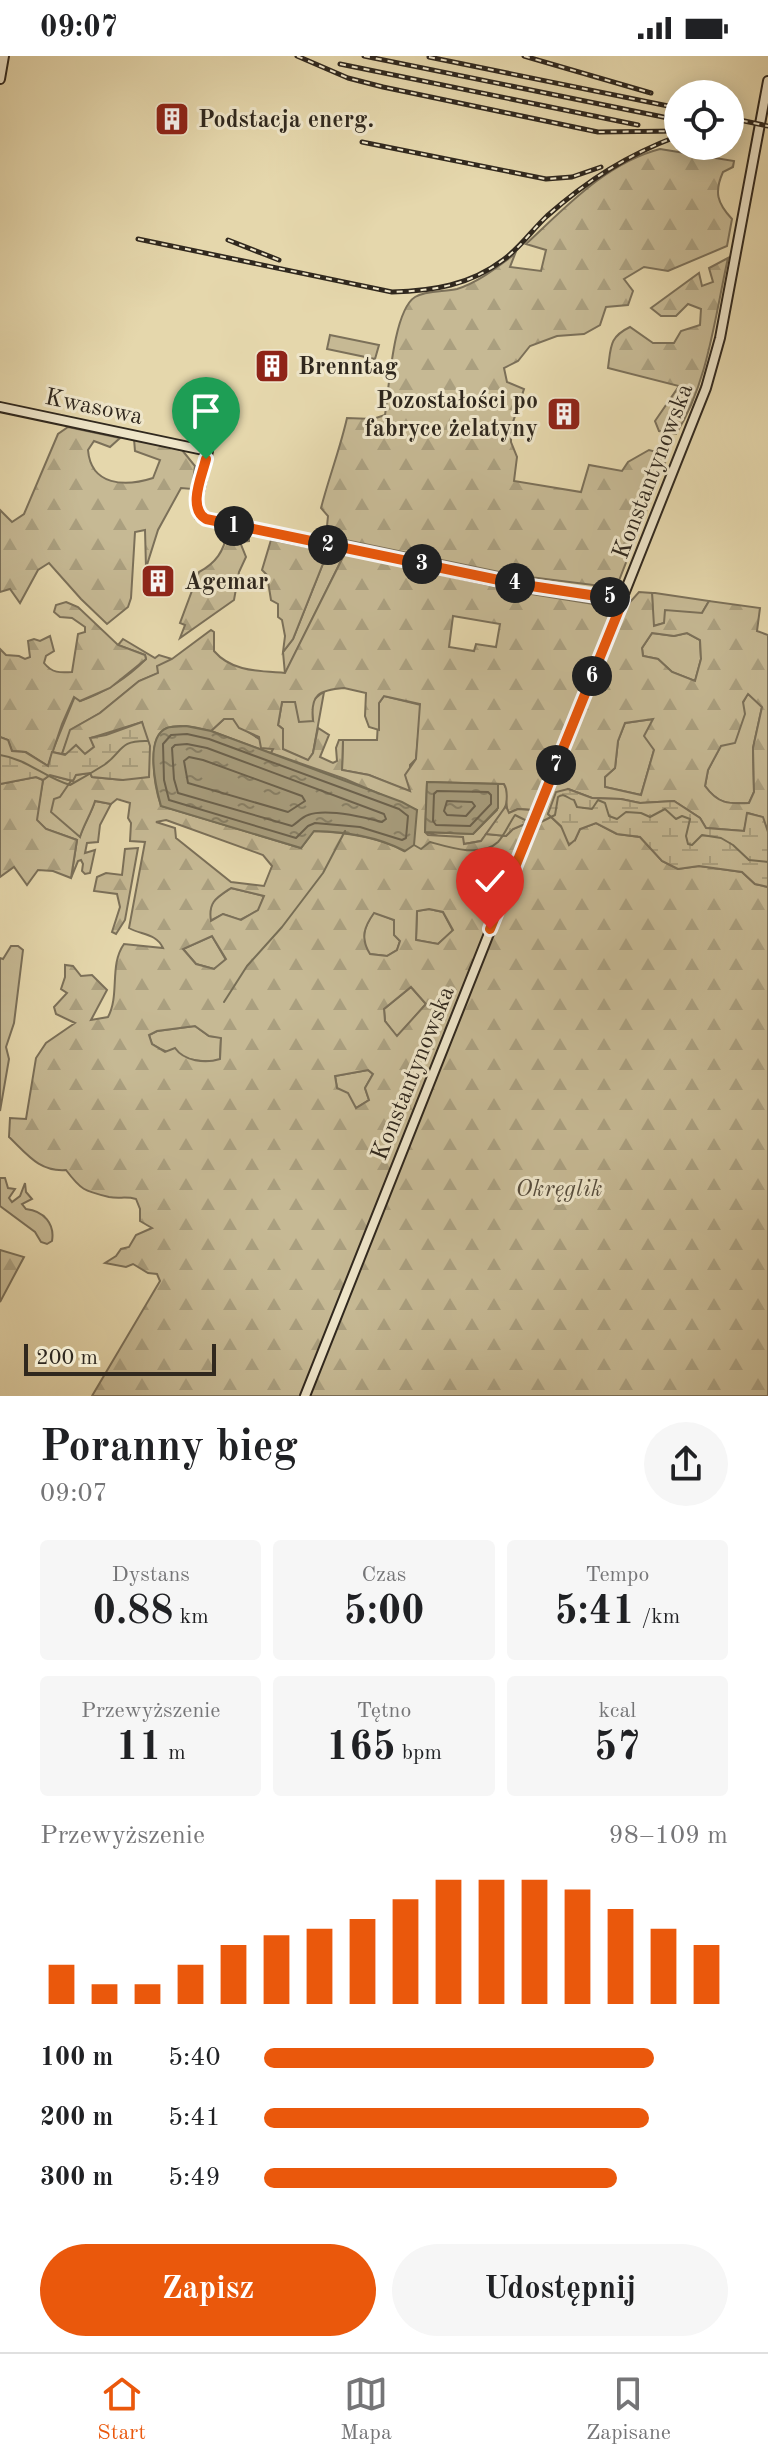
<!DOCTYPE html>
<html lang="pl">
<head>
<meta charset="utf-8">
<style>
  body { margin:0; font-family:"Old Standard TT",serif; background:#f6f6f6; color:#202124; height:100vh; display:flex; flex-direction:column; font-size:30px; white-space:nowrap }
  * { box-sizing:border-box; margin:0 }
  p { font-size:26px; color:#757577 }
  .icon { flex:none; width:44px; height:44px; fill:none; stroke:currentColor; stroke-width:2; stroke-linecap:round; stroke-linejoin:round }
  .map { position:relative; height:1340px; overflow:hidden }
  .details { display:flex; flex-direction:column; background:#fff; flex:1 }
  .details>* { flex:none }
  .controls { position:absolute; left:664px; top:24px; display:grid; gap:16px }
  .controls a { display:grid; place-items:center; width:80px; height:80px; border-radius:50%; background:#fff; box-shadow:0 4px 20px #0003; font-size:40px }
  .scale { position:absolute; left:24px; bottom:20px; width:192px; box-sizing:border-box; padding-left:8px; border:4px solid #30281e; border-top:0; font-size:22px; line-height:28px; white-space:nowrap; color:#30281e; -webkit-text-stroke:6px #eee5c9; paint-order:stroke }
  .pin { position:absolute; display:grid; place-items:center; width:68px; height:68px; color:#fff; margin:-82px -34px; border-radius:50% 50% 50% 0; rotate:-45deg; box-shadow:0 0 8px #0007 }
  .pin .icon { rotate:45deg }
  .km { position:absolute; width:40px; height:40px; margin:-20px; border-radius:50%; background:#222; color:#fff; font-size:22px; line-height:40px; text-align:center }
  .round { display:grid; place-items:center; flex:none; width:84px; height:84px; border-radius:42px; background:#f6f6f6 }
  .overview { display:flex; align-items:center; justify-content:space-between; height:136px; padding:0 40px }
  h1 { font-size:44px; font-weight:700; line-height:60px }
  .metrics { display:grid; grid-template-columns:repeat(3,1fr); gap:12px; height:136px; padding:8px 40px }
  .metrics div { display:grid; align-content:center; border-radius:8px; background:#f6f6f6; text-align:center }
  .metrics b { font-size:40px; font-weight:700 }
  .metrics small { font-size:22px; font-weight:400 }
  .metrics p { font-size:22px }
  .chart { height:224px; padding:16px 40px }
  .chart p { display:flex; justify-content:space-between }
  .chart svg { width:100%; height:144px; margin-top:8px; stroke:#ea580c; stroke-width:6 }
  .primary-button { display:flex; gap:16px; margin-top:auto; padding:16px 40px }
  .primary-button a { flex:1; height:92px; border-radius:48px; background:#ea580c; color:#fff; font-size:32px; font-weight:700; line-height:92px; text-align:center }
  .primary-button a+a { background:#f6f6f6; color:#202124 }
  ul { padding:0 40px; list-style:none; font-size:26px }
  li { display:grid; grid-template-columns:128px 96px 1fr; align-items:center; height:60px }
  li i { height:20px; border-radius:10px; background:#ea580c }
  .status { display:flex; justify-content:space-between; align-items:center; height:56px; padding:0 40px; background:#fff; direction:ltr }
  .status svg { height:22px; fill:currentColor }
  .tabs { display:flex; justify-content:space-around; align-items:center; height:112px; border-top:2px solid #e0e0e0; background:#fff; font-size:22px; color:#757577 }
  .tabs a { display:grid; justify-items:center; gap:4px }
  .tabs .current { color:#ea580c }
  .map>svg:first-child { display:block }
  .grass { fill:#c6b994; stroke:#7b7059; stroke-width:2 }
  .forest { fill:url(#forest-firs); stroke:#7b7059; stroke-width:2; fill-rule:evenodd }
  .wetland { fill:url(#wetland-marsh); stroke:#7b7059; stroke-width:2 }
  .water { fill:url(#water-ripples); stroke:#776e56; stroke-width:2 }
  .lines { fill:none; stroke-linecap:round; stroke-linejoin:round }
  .shore { stroke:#6c624d; stroke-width:2 }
  .stream { stroke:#776e56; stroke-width:2 }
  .secondary-casing { stroke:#30281e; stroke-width:12 }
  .secondary { stroke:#eee5c9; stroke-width:8 }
  .rail-casing { stroke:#30281e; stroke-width:5 }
  .rail { stroke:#eee5c9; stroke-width:2; stroke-dasharray:6; stroke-linecap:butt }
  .route-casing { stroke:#fff; stroke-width:16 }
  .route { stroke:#ea580c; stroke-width:10 }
  .labels { text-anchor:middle; stroke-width:6; stroke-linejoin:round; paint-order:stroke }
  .poi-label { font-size:24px; font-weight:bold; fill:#30281e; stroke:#eee5c9; text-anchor:start }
  .street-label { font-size:24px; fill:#30281e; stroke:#eee5c9 }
  .park-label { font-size:24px; font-style:italic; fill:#564c3c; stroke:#eee5c9 }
</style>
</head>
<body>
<div class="status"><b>09:07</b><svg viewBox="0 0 49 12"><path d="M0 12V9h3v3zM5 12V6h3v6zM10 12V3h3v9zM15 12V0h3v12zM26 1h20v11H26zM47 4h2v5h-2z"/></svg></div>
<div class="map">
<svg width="768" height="1340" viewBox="0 0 768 1340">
  <defs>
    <pattern id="forest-firs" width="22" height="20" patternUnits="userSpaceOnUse" patternTransform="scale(2)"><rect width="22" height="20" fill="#c6b994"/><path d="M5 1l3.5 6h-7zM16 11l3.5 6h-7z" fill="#aa9f7f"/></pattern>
    <pattern id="wetland-marsh" width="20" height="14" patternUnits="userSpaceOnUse" patternTransform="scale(2)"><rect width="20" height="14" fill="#c6b994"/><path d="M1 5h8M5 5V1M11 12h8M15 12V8" fill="none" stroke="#aa9f7f"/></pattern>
    <pattern id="water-ripples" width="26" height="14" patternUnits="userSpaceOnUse" patternTransform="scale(2)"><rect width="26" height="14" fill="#a79c7c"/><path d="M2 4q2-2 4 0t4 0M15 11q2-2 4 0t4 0" fill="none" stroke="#887f65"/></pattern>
  </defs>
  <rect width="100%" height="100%" fill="#e5d7ac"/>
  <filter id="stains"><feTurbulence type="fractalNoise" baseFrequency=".0025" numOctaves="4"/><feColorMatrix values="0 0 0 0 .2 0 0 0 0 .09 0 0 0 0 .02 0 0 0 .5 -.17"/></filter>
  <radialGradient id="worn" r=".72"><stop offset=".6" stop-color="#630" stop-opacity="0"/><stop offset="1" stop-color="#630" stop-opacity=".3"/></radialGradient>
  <g class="grass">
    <polygon points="330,279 379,289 375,303 327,293"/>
    <polygon points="328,495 345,497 285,618 283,596 293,583"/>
    <polygon points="652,537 655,537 709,545 702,557 653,570"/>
    <polygon points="652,577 674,580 687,577 700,584 701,603 695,625 672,616 658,603 643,600 642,592"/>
    <path d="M123,583L155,602L159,599L172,603L159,617L139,625L100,657L71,674L62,698L52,696L75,640L80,645C106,636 127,622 146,603L145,599L118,589Z"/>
    <path d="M324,636L313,697L308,705C299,699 290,698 283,693V673L278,669L282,646H296L313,664C311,650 310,644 324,636Z"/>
    <path d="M748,637L762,651L753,692L754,736L749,747C728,748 718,748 705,730L708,714Z"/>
    <polygon points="384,640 421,649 416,703 410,709 410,736 369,719 342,714 343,684 377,684 379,647"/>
    <path d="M224,663H233C243,676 261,682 274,693L271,697L211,675Z"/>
    <polygon points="653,663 654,694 641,739 605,731 605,721 615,712 618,685 625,667"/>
    <path d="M50,719L73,725L60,741L80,780C84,767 91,758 95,745L111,748L100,769L98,786L87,787L85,797L95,794L90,817L85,818L82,815L83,808L81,804L78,805L71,822L77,784L46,773L36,764L43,724Z"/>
    <path d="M498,728H504C516,748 493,770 481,785L464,788L425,776L473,778L497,754Z"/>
    <path d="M231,832L264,840L259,854L240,864L223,858L210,865C208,846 215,842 231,832Z"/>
    <polygon points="429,853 443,856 453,875 438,888 416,884 417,855"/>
    <path d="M374,856L394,864V878L400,885L397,894L387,900L369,898C360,882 364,871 374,856Z"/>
    <polygon points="212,880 226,904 214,913 196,908 183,893"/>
    <polygon points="11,890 18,890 23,894 14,967 6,991 9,1003 0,1055 0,902 3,903"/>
    <polygon points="411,931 426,948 397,981 385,965 384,953"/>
    <path d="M195,970L209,980L221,981L220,1004C199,1009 170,999 152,988L149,979L157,975Z"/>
    <polygon points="368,1014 373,1018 365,1032 369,1044 356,1052 337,1032 335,1020"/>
    <path d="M0,1122H5L8,1132L15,1133L9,1142L12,1146L20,1140L25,1127L26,1136L32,1143L22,1148L26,1153C44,1155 55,1168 52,1185L47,1188L41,1186L35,1176L0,1150Z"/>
  </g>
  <g class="forest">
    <path d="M660,93L734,105L733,111L723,116C714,136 717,147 732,163L727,190L668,215L644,211L624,223L633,235L628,249L606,251L600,269L584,278L557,280L530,290L518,305L504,312L507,326L524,333L511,372V386L517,401L514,425L581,436L589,409L622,415L628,406L649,394L668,399L618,527L609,531L514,519L326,480L328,460L321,452C329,421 340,393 347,362L373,363L385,359C389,333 393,255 415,241C426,234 445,236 457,233C479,226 497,211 515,198L510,211L541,215L546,194L526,188C566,151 606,107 660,93Z"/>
    <path d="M728,202C715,260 708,327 676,378L659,375L655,365L679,330L608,312C611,291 609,281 630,271L653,287H674L681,275L700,269L701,253L688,248L676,260H661L651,252L699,217L702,230L713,226L709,212Z"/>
    <path d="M68,371L120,382L110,391L94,385L88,394C91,430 125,431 153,422L160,404L135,395L134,383L182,394L195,410L192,433L181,432L158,474L146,512L145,474L135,476L131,542L128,551L107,568L81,543L49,507L38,514L20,547L10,533L0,536V454L12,466L24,458L58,378Z"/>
    <path d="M227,477L249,479V485L240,486L246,501L239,516L234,544L180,582L185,569L180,567L199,516C216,507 224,495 227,477Z"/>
    <polygon points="271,484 328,495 293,583 283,596 285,580 282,564 278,561 278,548 271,544 267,519 262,514"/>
    <path d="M345,497L519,536L624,553L639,536L652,537L654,570L664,567L665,554L702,557L709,545L760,552L757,575L768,579V776L762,761L748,757L744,775L706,772L700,762L674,745L640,747L621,743L592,742L568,733L555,744L548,758L575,784L580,773L596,767L617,778L640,781L662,805L678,813L699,810L742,816L755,828L768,831V1340H92L160,1225L157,1218L148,1217L133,1208L126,1211L105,1207L116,1200L121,1193L129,1191L136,1179L152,1172L140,1165V1153L136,1143C126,1140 119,1143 109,1141C84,1135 81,1134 66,1114C39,1116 27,1098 9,1081L10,1062L26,1063L36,1002L46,987L75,967L56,958L54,951L67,937L61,933L65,921V909L73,910L81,920L92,919L107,934L91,964L108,961C120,939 109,909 124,888L163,892C156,877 141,879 129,872L145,786L130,785L131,767L128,762L130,747L117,743L111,748L95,745C91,758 84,768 80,781L51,756L54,743L60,741L75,719L90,717L92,721L123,724C152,698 150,703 142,666L91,682L94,691L85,698H62L70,674L100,657L139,625L158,617L157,610L172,603L211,574L214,576V595C232,616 259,615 285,617ZM453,560L500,568L496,591L476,588L474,595L449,591ZM652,577L674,580L687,577L700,584L701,603L695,625L672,616L658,603L643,600L642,592ZM344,632L366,637L365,660L369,671L379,674V647L384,640L420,648L416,703L405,719L410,735L369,719L342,714L343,684H339L336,692L337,705L333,707L320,701L329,679L318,672L313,697L308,704L283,693V673L278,669L282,646H295L299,666L313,665C310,638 319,634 344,632ZM748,638L762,651L753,692L754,736L749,747C728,748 718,748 705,730L708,714L721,690L735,687L745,658L743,646ZM224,663H233L239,672L259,681L261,692L273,693L271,697L345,723L417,754L404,795C376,780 345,776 314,775L301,792L161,750C155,732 145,681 167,672C180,667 198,672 211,675ZM653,663L644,680L654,694L641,739L605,731V721L615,712L618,685L625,667ZM427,726L504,728C510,737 504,746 508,757L518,753L531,754L525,768L513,773L506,780L486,778L481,785L464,788L463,781L428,779L425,776ZM166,764L263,799L272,810L264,830L231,826L176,782L175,772L156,766ZM231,832L264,840L258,854L241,864L223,858L211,865C208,846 216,842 231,832ZM429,853L443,856L453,874L438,888L416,884L417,855ZM374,857L394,864V879L400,885L397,894L387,900L370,898C360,882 364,871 374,857ZM212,880L226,903L214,913L196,908L183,893ZM411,931L426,948L397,980L385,965L384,953ZM195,970L209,980L221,982L220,1003C205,1008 184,1005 175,992L165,996L152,988L149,979L157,975ZM368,1014L373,1018L365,1032L369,1044L356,1052L348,1037L337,1032L335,1020Z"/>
    <path d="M66,546L78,551L118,589L145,599L146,603L110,632L80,645L74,641L62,668L48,710L26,696L12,695L8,684L0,681V593L6,599L19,600L25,603L30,601L28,585L34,583L40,585L50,580L54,595L46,600L44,607C52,617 60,617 72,616L78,578L85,576V571L72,562L60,561L54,556L56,549Z"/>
    <polygon points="36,721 43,724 37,764 46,773 77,784 71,822 53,815 38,814 27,829 14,811 0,821 0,728"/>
    <polygon points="138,792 125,864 116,878 112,876 120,851 117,838 94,835 97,821 106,817 122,819 125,793"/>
    <polygon points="0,1194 24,1201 0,1246"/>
  </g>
  <g class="wetland">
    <polygon points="142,666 150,690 149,721 123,724 92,721 90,717 76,719 73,725 50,719 43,724 36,721 0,728 0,681 8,684 12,695 25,696 48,710 52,696 65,699 76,689 85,698 94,691 90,682 106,679"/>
    <polygon points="568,733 592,742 621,743 640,747 674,745 700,762 706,772 744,775 747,757 763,761 768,776 768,831 755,828 742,816 699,810 678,813 662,805 640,781 617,778 596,767 580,773 575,784 569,789 561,770 548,758 556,736"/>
    <polygon points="506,750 509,757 518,753 531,754 525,768 513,773 506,780 486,778"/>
  </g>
  <g class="water">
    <path d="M186,670L211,675L402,746L417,754L414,789L405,795C376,780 346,776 314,775L301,792L161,750C156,732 144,681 167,672C173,670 180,671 186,670Z"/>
    <polygon points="427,726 498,728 498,752 473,778 425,776"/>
  </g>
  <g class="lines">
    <g class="shore">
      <polygon points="187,678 209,683 399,753 408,760 406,782 402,784 360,771 315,767 308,770 296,782 169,744 164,724 163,688 171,679"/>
      <path d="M187,688L207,692L384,758L386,763L382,766C363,761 327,752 308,759C302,761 297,767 292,770L178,737L174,723L172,692L175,689Z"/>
      <polygon points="189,701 203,704 302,740 305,745 288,756 188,727 184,705"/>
      <polygon points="437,735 488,736 491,739 491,748 470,770 436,769 433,765 434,738"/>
      <polygon points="447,745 472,746 475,750 466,760 447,759 444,755"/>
    </g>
    <g class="stream">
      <path d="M0,699C27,703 45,722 70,729C81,723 93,716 104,709C123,696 118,684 148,685"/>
      <path d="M539,767L555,759L558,741C564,736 568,743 574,744L577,751L592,753L598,744L605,747L609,760L617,763L626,756L641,757L650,761L665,753L676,763L682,760L690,763L686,780L688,788L692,789L702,779L721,782L733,789L749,804L768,806"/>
      <path d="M414,789L421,793L430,786C448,791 481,802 498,786C504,780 510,766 515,759L527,765"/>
      <polyline points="224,946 247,910 282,871 323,817 345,775"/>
    </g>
    <g class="secondary-casing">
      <g id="secondary">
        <polyline points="0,23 4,0"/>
        <polyline points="0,351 208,395 196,450 199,459 206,463 518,528 623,544"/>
        <polyline points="305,1340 706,332 720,282 768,25"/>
      </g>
    </g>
    <use href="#secondary" class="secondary"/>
    <g class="rail-casing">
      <g id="rail">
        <polyline points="297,0 348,22 383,31 598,76 678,75"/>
        <polyline points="364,0 678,64"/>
        <polyline points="524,0 651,37"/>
        <polyline points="429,1 678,52"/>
        <polyline points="340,8 638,69"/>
        <polyline points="730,62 768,70"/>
        <polyline points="362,86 546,123 572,121 601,111"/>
        <path d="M138,183L392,236C433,235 470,229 503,204C520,192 532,174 547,160C588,124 627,99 678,80"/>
        <polyline points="228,184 279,204"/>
      </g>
    </g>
    <use href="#rail" class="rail"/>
  </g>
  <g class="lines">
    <g class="route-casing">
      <path id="route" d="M206,403C202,420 187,452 206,463L518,528L623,544L490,873"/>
    </g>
    <use href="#route" class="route"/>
  </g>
  <defs>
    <g id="building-square" transform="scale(1.8)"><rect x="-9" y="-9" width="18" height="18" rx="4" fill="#8f2418" stroke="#eee5c9"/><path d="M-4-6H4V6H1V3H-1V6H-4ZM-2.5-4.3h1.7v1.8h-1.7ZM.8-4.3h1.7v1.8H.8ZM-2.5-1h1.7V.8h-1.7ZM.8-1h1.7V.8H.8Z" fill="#fff"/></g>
  </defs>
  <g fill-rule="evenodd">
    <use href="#building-square" x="172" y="63"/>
    <use href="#building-square" x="272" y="310"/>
    <use href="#building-square" x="564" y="358"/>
    <use href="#building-square" x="158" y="525"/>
  </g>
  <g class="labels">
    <g class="poi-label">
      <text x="198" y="71">Podstacja energ.</text>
      <text x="298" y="318">Brenntag</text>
      <text x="538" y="352" text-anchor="end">Pozostałości po<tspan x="538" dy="28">fabryce żelatyny</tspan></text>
      <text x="184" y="533">Agemar</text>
    </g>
    <g class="street-label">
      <text transform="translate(94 350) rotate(12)" y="8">Kwasowa</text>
      <text transform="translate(652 415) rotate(-69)" y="8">Konstantynowska</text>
      <text transform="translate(412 1017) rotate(-68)" y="8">Konstantynowska</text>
    </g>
    <g class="park-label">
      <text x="559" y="1140">Okręglik</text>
    </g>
  </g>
  <rect width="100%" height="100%" filter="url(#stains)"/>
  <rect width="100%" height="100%" fill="url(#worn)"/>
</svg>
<div class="controls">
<a><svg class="icon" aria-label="locate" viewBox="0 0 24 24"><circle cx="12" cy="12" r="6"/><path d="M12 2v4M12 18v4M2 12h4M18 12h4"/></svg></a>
</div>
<div class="scale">200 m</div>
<div class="pin" style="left:206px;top:403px;background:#1e9e55"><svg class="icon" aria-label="arrive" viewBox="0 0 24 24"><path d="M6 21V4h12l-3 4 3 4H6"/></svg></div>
<div class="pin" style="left:490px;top:873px;background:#d93025"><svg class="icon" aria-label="check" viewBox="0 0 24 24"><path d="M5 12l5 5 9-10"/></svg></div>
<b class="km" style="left:234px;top:470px">1</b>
<b class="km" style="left:328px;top:489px">2</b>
<b class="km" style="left:422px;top:508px">3</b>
<b class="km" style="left:515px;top:527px">4</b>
<b class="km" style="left:610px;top:541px">5</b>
<b class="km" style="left:592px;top:620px">6</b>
<b class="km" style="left:556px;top:709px">7</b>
</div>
<section class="details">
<div class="overview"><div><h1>Poranny bieg</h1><p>09:07</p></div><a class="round"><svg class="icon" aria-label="share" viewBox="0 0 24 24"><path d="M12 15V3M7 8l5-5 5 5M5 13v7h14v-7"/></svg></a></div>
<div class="metrics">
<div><p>Dystans</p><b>0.88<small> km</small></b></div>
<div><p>Czas</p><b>5:00</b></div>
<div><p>Tempo</p><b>5:41<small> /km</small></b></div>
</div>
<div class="metrics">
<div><p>Przewyższenie</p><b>11<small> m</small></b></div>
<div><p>Tętno</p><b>165<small> bpm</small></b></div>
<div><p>kcal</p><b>57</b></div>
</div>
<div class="chart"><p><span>Przewyższenie</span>98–109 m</p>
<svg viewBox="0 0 160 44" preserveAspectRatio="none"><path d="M5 44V32M15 44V38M25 44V38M35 44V32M45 44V26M55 44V23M65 44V21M75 44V18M85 44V12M95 44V6M105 44V6M115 44V6M125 44V9M135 44V15M145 44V21M155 44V26"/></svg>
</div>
<ul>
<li><b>100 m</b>5:40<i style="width:84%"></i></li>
<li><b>200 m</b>5:41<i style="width:83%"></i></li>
<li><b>300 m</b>5:49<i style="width:76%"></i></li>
</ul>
<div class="primary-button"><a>Zapisz</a><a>Udostępnij</a></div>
</section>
<nav class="tabs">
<a class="current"><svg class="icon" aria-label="home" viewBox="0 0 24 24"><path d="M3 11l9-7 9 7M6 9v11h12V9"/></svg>Start</a>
<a><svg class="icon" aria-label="map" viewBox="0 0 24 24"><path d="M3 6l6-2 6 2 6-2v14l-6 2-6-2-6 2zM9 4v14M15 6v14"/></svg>Mapa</a>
<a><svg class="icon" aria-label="saved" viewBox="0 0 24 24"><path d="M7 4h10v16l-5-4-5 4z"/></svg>Zapisane</a>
</nav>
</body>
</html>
